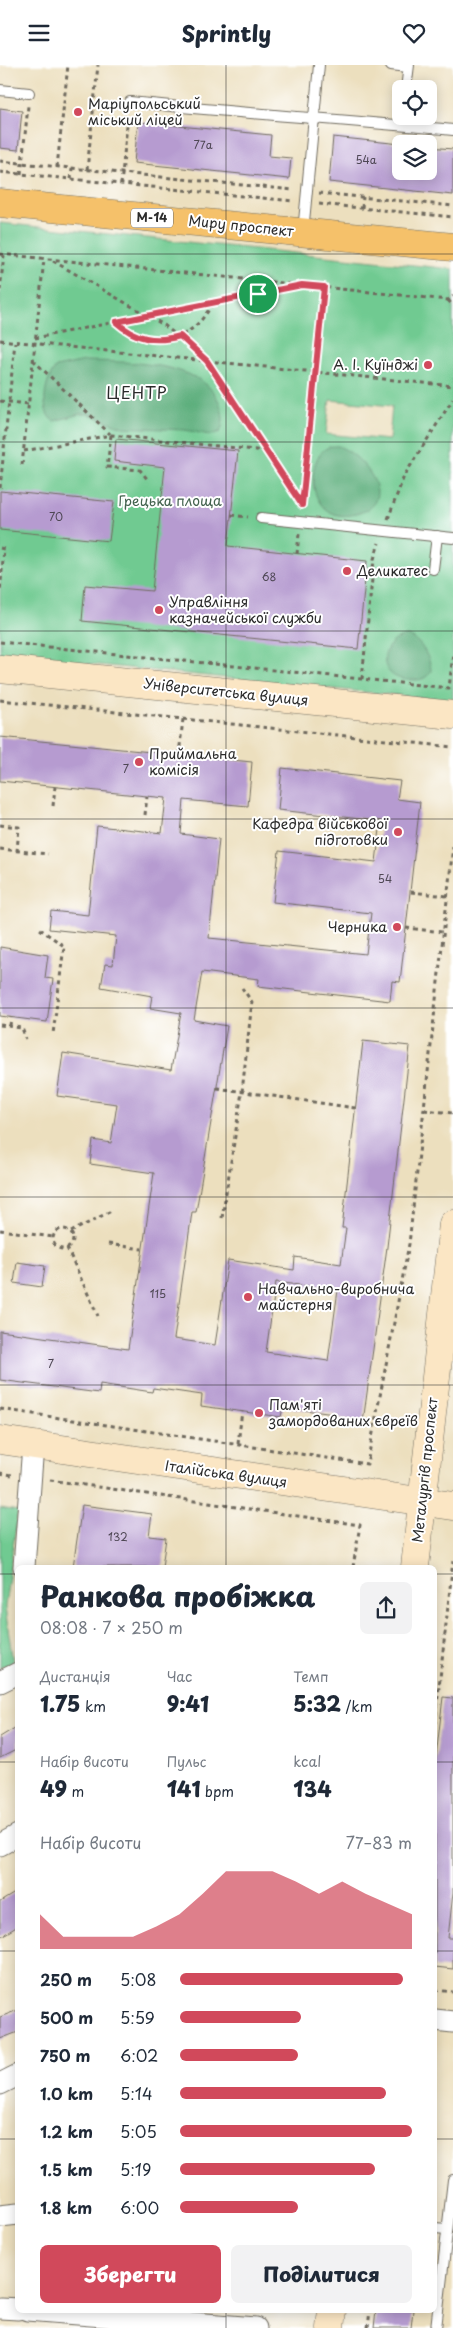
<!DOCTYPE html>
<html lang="uk">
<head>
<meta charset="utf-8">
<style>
  body { margin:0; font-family:"Playpen Sans",sans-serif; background:#f2f2f3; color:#1f2937; height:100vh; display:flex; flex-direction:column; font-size:19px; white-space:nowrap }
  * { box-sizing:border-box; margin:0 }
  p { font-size:16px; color:#747a83 }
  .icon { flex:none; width:28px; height:28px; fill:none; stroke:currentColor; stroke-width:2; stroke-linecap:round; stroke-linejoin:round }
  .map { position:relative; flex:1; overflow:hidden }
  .sheet { position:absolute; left:15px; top:1500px; width:422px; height:748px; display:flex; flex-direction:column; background:#fff; border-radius:8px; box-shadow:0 2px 12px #0003 }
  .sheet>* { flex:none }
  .tools { position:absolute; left:392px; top:15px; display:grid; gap:10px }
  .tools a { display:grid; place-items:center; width:45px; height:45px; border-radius:8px; background:#fff; box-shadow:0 2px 12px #0003; font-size:25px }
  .pin { position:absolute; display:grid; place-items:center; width:42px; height:42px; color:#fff; margin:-21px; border:2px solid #fff; border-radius:50%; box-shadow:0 1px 5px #0007 }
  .round { display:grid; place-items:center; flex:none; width:52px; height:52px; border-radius:8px; background:#f2f2f3 }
  .overview { display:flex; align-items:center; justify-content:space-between; height:85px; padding:0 25px }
  h1 { font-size:28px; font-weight:800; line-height:38px }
  .stats { display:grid; grid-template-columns:repeat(3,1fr); gap:8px; height:85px; padding:5px 25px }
  .stats div { display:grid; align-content:center }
  .stats b { font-size:21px; font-weight:800 }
  .stats small { font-size:14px; font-weight:400 }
  .stats p { font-size:14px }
  .chart { height:140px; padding:10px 25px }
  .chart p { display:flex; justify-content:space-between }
  .chart svg { width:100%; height:90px; margin-top:5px; fill:#d1495b; opacity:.7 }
  .button { display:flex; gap:10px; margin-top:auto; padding:10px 25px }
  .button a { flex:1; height:58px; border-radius:8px; background:#d1495b; color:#fff; font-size:20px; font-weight:800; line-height:58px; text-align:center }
  .button a+a { background:#f2f2f3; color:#1f2937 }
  ul { padding:0 25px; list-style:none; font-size:16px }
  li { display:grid; grid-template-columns:80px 60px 1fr; align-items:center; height:38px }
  li i { height:12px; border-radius:6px; background:#d1495b }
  header { display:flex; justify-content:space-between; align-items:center; height:65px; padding:0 25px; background:#fff; font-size:22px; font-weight:800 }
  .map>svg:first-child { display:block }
  .green { fill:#70ca91; stroke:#4e7a5e; fill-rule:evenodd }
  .forest { fill:#5cae7b; stroke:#446c53 }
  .building { fill:#b69bd0; fill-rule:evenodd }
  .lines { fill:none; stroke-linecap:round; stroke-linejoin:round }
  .lane-casing { stroke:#6f6a5e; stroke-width:12 }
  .street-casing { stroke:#6f6a5e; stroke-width:23 }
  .secondary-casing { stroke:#6f6a5e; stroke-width:29 }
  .highway-casing { stroke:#6f6a5e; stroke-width:29 }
  .path { stroke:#6f6a5e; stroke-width:3; stroke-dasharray:4 4; stroke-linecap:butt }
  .lane { stroke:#fff; stroke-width:10 }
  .street { stroke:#fff; stroke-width:21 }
  .secondary { stroke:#fbe6c4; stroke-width:28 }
  .highway { stroke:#f5c16b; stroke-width:28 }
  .route-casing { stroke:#fff; stroke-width:10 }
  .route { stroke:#d1495b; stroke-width:6 }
  .grid { fill:none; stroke:#2b2b2b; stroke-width:1; stroke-opacity:0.55 }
  .poi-dot { fill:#d1495b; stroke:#fff; stroke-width:2 }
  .labels { text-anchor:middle; stroke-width:4; stroke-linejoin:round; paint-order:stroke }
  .number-label { font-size:11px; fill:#4e4754 }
  .shield { fill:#fff; stroke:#6b6b6b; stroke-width:1 }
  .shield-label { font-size:12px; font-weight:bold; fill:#2b2b2b }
  .poi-label { font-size:14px; fill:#2b2b2b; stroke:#fff; text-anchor:start }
  .street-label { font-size:14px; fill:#2b2b2b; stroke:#fff }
  .park-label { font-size:14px; fill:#43634f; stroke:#fff }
  .quarter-label { font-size:16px; letter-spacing:1px; fill:#2b2b2b; stroke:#fff }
</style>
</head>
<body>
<header><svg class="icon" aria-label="menu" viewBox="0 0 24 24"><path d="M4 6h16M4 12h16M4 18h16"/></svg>Sprintly<svg class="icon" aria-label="heart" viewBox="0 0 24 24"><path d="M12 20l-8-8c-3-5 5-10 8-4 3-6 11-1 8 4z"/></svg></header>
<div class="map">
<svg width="453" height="2263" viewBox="0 0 453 2263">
  <rect width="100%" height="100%" fill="#fff"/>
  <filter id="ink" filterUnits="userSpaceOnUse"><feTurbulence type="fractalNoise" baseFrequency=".02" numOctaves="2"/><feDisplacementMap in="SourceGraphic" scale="10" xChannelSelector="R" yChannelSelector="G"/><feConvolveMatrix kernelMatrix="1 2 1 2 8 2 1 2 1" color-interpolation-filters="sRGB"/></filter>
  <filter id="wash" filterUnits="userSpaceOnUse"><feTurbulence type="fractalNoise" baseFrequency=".0096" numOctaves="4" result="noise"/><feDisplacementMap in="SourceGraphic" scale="20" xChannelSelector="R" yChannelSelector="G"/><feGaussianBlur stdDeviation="1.12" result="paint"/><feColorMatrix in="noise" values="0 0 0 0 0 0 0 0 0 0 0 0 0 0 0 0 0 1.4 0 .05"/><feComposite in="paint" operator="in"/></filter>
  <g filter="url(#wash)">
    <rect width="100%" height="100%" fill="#ecdfbe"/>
    <g class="green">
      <path d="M0,158L453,204V636L0,590ZM330,335L392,341L389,375L326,369Z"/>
      <polygon points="0,1443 18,1446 5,1542 13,1597 0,1603"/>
    </g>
    <g class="forest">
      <path d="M85,296C123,297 203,295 219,337C223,347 225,357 220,367L210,370L185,365L123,362L88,349H80L54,356L50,353C40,340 46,314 56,302Z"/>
      <path d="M338,381C363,390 399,435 359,448C308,465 303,395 327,383C329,381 335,381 338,381Z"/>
      <path d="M407,571C420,573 431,594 431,606C427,613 422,615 414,615C374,617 378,575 407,571Z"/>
    </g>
    <g id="blocks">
      <g class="building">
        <polygon points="0,43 22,46 18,85 0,83"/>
        <polygon points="138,57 271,70 269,91 291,93 289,114 134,98"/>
        <polygon points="333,72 401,79 401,106 429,106 429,82 453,84 453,130 329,117"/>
        <polygon points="116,374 238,386 228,481 367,496 358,584 82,556 85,520 152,526 165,402 114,396"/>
        <polygon points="0,426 114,437 109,476 0,465"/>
        <path d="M0,672L252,697L248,741L184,735L181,769L219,774L209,873L366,889L371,848L273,837L279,786L376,797L381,756L278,745L282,703L400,716L397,734L420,737L400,917L392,916L390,936L258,921L259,914L202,907L194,955L227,961L196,1147H192L174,1274L215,1280L228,1195L294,1205L295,1192L341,1199L346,1163H342L363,976L410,981L387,1182L363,1357L333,1352L334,1349L283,1342L281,1352L201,1341L202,1330L153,1323L152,1327L100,1319L99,1328L0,1315V1266L128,1284L154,1108L90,1099L93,1075L111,1078L117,1039L57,1031L63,988L171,1005L181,948L150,943L152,931L101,922L105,899L113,900L116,871L49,864L51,846L88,850L97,761L162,768L166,733L0,716ZM276,1217L338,1225L328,1296L266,1287Z"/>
        <polygon points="0,882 48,890 45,913 53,914 47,957 0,951"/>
        <polygon points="17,1197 45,1201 42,1222 14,1218"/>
        <polygon points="82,1440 152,1449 149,1471 166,1473 162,1502 73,1502"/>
        <polygon points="443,1632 453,1633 453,1828 448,1873 453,1873 453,1904 435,1902 435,1701"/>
        <polygon points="18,1661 18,1684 0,1693 0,1672"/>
        <polygon points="18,1826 18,1861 0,1872 0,1837"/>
        <polygon points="18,1945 18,1967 0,1974 0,1952"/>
        <polygon points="376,2245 413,2245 411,2263 374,2263"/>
      </g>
    </g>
  </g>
  <g filter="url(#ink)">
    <use href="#blocks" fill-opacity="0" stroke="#6f6a5e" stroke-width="1"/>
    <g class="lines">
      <g class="lane-casing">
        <g id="lane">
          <polyline points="391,0 408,2"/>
          <polyline points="406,24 409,0"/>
          <polyline points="0,25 29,28"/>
          <path d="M130,37C238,48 345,55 453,65"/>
          <polyline points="303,167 319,0"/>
          <polyline points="261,453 453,473"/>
          <polyline points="433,504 437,471"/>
          <polyline points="435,2163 447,2164"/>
          <polyline points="436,2263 453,2115"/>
        </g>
      </g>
      <g class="street-casing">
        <g id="street">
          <polyline points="24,1502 33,1380"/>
          <polyline points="0,1617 18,1608"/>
          <polyline points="0,1780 18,1770"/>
          <polyline points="435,1955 453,1957"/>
          <polyline points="0,2019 18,2010"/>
          <polyline points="0,2151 18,2149"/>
          <polyline points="0,2243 18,2244"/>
          <polyline points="27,2245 256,2263"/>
        </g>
      </g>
      <g class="secondary-casing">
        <g id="secondary">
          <polyline points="0,604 453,650"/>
          <polyline points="0,1375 453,1441"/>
          <polyline points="415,1502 453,1159"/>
          <polyline points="330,2263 332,2245"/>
        </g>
      </g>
      <g class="highway-casing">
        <polyline id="highway" points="0,138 453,182"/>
      </g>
      <g class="path">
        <polyline points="0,96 293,125"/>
        <polyline points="57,102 68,0"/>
        <polyline points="87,105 98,0"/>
        <polyline points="0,107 293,136"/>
        <polyline points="21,109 28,41"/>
        <polyline points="71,114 72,103"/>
        <polyline points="121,120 128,50"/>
        <polyline points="319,128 453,141"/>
        <polyline points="319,139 453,152"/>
        <polyline points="362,143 363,132"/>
        <polyline points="0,189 448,235 453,231"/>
        <polyline points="53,196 164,260 207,296 302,440"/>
        <polyline points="0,225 4,190"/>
        <polyline points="448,235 453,241"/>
        <path d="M116,257C151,288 193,278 213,237"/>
        <polyline points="35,273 296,221"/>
        <polyline points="0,275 453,321"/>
        <polyline points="33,295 110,369"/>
        <polyline points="0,336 29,339"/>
        <polyline points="111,370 107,402 140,405 148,415"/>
        <polyline points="24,386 111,370 265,386"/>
        <polyline points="22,400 44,194"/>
        <polyline points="0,423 15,277"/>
        <polyline points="302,441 324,222"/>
        <polyline points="231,450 248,452"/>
        <polyline points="388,454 404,411 453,334"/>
        <polyline points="0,483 4,484 0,527"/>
        <polyline points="297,489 299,469"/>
        <polyline points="0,577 449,623 453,589"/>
        <polyline points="362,614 374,494 379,478"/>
        <polyline points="0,635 453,682"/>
        <polyline points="179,690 183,654"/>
        <polyline points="53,741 55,722"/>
        <polyline points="145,750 147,731"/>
        <polyline points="0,760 19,762 17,786"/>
        <polyline points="0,784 48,789"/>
        <polyline points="411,827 447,831"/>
        <polyline points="406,863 443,867"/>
        <polyline points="40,864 64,881 53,969"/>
        <polyline points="0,960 22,963 26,974"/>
        <polyline points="10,961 11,952"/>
        <polyline points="217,1023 355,1043"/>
        <polyline points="424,1045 453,1048"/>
        <polyline points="222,1153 242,1027 252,937 242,923"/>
        <circle cx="63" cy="1174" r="10"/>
        <polyline points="0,1165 53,1172"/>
        <polyline points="71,1167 113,1145"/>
        <polyline points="108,1179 142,1184"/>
        <polyline points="67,1183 98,1251"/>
        <polyline points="0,1344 367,1399 409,1179 453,781"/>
        <polyline points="238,1379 242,1346"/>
        <polyline points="0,1408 12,1410"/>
        <polyline points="50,1415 360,1460 353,1502"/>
        <polyline points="435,1658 453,1496"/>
        <polyline points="435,1692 436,1692"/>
        <polyline points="435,1925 453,1927"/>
        <polyline points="368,2263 370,2245"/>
      </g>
      <use href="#lane" class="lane"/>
      <use href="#street" class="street"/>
      <use href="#secondary" class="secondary"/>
      <use href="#highway" class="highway"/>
    </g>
  </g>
  <g class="lines" filter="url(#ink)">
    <g class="route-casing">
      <path id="route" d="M302,220L324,222L302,440L207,296L180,271C155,278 135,274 116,257Z"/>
    </g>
    <use href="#route" class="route"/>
  </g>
  <path class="grid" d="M226,0V1502M0,189H453M0,377H453M0,566H453M0,754H453M0,943H453M0,1132H453M0,1320H453M0,1509H18M435,1509H453M0,1697H18M435,1697H453M0,1886H18M435,1886H453M0,2074H18M435,2074H453M226,2245V2263"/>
  <g class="poi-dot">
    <circle cx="78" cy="47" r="5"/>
    <circle cx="428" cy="300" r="5"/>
    <circle cx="347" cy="506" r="5"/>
    <circle cx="159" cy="545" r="5"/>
    <circle cx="139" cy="697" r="5"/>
    <circle cx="398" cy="767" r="5"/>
    <circle cx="397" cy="862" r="5"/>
    <circle cx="248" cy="1232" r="5"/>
    <circle cx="259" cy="1348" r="5"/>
  </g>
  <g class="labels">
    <g class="number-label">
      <text x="203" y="84">77а</text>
      <text x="366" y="99">54а</text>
      <text x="56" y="456">70</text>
      <text x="269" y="516">68</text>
      <text x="126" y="708">7</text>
      <text x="385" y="818">54</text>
      <text x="158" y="1233">115</text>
      <text x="51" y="1303">7</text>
      <text x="118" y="1476">132</text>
    </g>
    <rect class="shield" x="131" y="143.5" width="42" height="19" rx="4"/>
    <g class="shield-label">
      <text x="152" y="157">М-14</text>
    </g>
    <g class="poi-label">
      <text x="88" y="44">Маріупольський<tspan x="88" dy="16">міський ліцей</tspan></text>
      <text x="418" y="305" text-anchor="end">А. І. Куїнджі</text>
      <text x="357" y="511">Деликатес</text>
      <text x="169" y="542">Управління<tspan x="169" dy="16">казначейської служби</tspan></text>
      <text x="149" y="694">Приймальна<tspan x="149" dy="16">комісія</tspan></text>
      <text x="388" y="764" text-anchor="end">Кафедра військової<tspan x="388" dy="16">підготовки</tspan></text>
      <text x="387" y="867" text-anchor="end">Черника</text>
      <text x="258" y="1229">Навчально-виробнича<tspan x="258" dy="16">майстерня</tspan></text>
      <text x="269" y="1345">Пам'яті<tspan x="269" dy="16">замордованих євреїв</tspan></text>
    </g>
    <g class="street-label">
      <text transform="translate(241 161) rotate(6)" y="5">Миру проспект</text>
      <text transform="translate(226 627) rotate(6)" y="5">Університетська вулиця</text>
      <text transform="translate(425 1405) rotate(-84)" y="5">Металургів проспект</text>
      <text transform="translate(226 1409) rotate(8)" y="5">Італійська вулиця</text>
    </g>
    <g class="park-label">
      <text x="170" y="441">Грецька площа</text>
    </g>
    <g class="quarter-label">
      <text x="137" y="334">ЦЕНТР</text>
    </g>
  </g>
</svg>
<div class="tools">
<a><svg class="icon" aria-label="locate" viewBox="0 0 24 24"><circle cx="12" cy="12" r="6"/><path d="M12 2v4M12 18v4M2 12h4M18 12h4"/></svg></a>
<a><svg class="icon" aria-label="layers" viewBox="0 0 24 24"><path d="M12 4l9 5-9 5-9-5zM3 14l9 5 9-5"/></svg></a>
</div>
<div class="pin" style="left:258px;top:229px;background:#1e9e55"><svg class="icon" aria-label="arrive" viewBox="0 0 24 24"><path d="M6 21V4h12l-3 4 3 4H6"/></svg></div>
<section class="sheet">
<div class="overview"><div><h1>Ранкова пробіжка</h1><p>08:08 · 7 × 250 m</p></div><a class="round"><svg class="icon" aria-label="share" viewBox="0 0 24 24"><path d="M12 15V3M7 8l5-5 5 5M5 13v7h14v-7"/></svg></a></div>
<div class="stats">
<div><p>Дистанція</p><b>1.75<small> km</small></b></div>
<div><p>Час</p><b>9:41</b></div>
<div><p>Темп</p><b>5:32<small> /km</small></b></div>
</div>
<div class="stats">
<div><p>Набір висоти</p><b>49<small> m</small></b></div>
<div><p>Пульс</p><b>141<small> bpm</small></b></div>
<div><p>kcal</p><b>134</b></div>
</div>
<div class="chart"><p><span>Набір висоти</span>77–83 m</p>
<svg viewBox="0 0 160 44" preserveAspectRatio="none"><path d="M0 44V27L10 38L20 38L30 38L40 38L50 33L60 27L70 17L80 6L90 6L100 6L110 11L120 17L130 11L140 17L150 22L160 27V44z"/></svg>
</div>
<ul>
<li><b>250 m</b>5:08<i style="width:96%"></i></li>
<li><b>500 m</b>5:59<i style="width:52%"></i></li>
<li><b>750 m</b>6:02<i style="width:51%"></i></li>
<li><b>1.0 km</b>5:14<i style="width:89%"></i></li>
<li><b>1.2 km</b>5:05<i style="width:100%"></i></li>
<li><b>1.5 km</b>5:19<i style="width:84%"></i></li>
<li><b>1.8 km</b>6:00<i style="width:51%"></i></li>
</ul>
<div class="button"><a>Зберегти</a><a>Поділитися</a></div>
</section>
</div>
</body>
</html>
